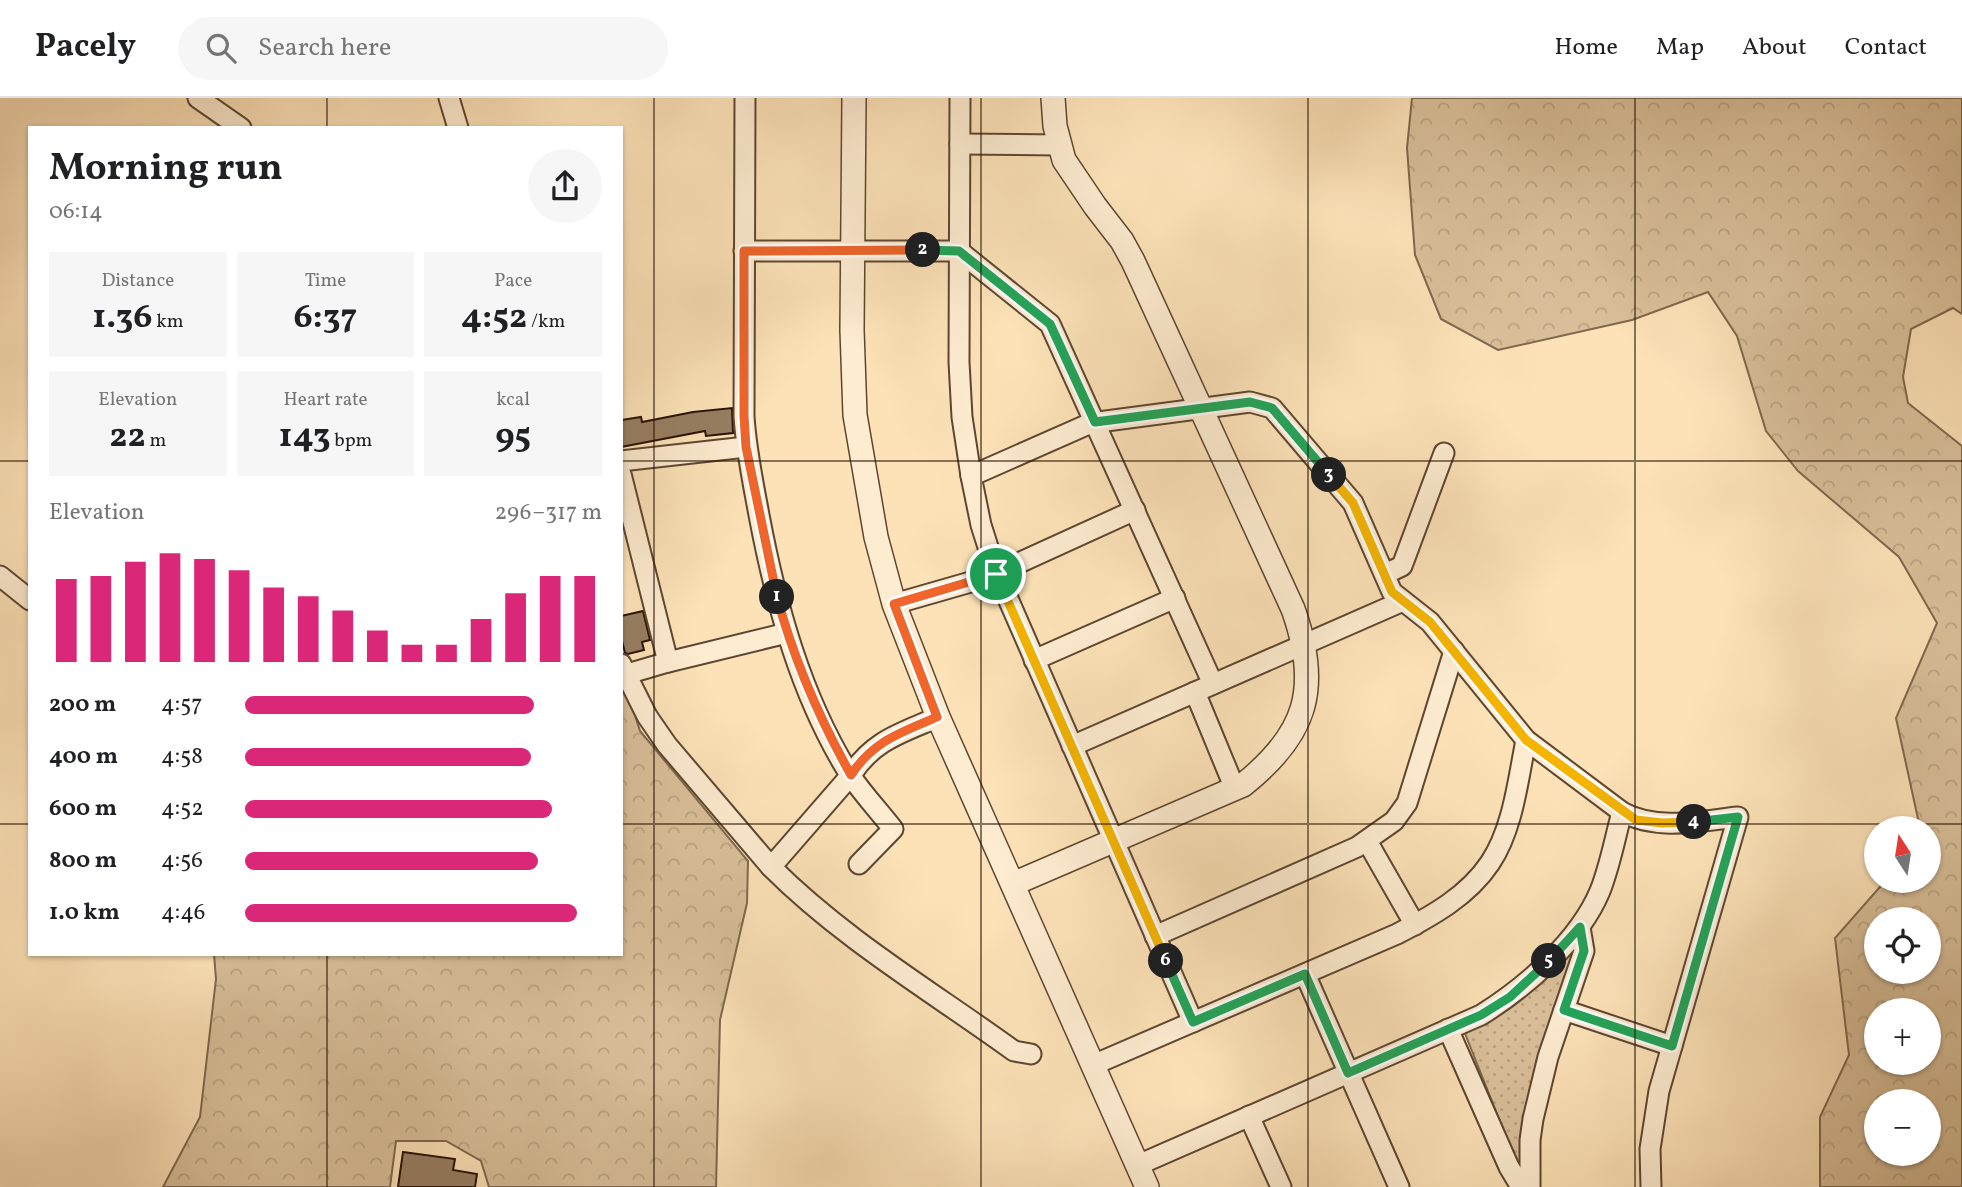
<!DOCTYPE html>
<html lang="en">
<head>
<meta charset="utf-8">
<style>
  body { margin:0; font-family:Vollkorn,serif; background:#f6f6f6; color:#202124; height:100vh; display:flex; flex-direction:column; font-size:26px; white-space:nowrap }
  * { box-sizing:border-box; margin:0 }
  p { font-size:23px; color:#757577 }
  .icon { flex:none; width:38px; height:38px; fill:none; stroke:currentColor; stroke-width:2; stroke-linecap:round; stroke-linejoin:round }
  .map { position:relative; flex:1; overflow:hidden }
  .panel { position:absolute; left:28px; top:28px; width:595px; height:830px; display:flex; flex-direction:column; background:#fff; border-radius:0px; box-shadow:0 2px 5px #0004 }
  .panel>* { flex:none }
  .needle { width:46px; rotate:348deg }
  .tools { position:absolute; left:1864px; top:718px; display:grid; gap:14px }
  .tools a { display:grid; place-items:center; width:77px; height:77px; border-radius:50%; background:#fff; box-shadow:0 2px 5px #0004; font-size:35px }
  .pin { position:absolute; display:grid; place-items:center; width:60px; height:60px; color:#fff; margin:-30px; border:4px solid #fff; border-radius:50%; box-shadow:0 2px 7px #0007 }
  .km { position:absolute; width:35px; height:35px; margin:-18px; border-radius:50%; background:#222; color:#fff; font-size:19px; line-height:35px; text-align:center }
  .round { display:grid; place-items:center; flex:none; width:74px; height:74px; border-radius:37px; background:#f6f6f6 }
  .overview { display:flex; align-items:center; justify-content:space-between; height:119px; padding:0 21px }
  h1 { font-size:38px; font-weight:700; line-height:52px }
  .figures { display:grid; grid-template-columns:repeat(3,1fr); gap:10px; height:119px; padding:7px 21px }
  .figures div { display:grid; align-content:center; border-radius:0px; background:#f6f6f6; text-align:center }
  .figures b { font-size:35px; font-weight:700 }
  .figures small { font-size:19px; font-weight:400 }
  .figures p { font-size:19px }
  .chart { height:196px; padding:14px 21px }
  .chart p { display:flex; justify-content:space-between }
  .chart svg { width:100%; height:126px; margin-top:7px; stroke:#db2777; stroke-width:6 }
  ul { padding:0 21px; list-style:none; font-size:23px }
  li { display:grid; grid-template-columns:112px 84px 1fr; align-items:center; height:52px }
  li i { height:18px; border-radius:9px; background:#db2777 }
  header { display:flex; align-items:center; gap:42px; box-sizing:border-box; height:98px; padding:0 35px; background:#fff; border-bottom:2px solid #e0e0e0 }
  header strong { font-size:33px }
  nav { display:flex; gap:38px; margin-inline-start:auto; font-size:24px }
  .search { width:490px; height:63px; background:#f6f6f6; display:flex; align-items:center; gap:18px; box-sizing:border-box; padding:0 24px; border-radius:38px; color:#757577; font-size:26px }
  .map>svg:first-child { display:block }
  .forest { fill:url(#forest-crowns); stroke:#80684e; stroke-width:2; fill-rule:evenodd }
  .park { fill:url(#park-dots); stroke:#80684e; stroke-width:2 }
  .building { fill:#977e62; stroke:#281204; stroke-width:2 }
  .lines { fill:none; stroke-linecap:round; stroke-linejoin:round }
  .minor-casing { stroke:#5d4631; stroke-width:23 }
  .tertiary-casing { stroke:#5d4631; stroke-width:26 }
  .minor { stroke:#feecd1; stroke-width:19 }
  .tertiary { stroke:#feecd1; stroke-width:23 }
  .split-1-casing { stroke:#fff; stroke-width:14 }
  .split-2-casing { stroke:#fff; stroke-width:14 }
  .split-3-casing { stroke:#fff; stroke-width:14 }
  .split-4-casing { stroke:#fff; stroke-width:14 }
  .split-5-casing { stroke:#fff; stroke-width:14 }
  .split-6-casing { stroke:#fff; stroke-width:14 }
  .split-7-casing { stroke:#fff; stroke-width:14 }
  .split-1 { stroke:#f0652b; stroke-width:9 }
  .split-2 { stroke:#f0652b; stroke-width:9 }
  .split-3 { stroke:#22a559; stroke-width:9 }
  .split-4 { stroke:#f5b400; stroke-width:9 }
  .split-5 { stroke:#22a559; stroke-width:9 }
  .split-6 { stroke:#22a559; stroke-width:9 }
  .split-7 { stroke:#f5b400; stroke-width:9 }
  .grid { fill:none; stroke:#281204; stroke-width:2; stroke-opacity:0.55 }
</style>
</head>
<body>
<header>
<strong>Pacely</strong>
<div class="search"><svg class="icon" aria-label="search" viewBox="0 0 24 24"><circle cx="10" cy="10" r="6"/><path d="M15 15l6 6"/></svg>Search here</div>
<nav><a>Home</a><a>Map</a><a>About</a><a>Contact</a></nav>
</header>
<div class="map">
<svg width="1962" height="1089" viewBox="0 0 1962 1089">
  <defs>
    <pattern id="forest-crowns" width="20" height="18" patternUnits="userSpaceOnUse" patternTransform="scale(1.75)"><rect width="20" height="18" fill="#d9bf99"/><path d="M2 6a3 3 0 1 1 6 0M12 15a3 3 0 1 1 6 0" fill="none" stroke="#baa382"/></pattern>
    <pattern id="park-dots" width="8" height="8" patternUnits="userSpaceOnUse" patternTransform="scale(1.75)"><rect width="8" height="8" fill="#d9bf99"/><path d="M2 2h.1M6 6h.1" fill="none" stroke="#baa382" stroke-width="1.8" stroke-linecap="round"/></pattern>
  </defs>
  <rect width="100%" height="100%" fill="#fde2b8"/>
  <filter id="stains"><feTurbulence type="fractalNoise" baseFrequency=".00286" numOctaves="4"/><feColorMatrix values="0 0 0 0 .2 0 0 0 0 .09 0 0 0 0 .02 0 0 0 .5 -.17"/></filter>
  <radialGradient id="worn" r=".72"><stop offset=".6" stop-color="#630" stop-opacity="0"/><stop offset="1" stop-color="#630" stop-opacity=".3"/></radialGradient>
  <g class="forest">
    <path d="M1412,0H1962V216L1953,210L1911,231L1903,279L1908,305L1962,348V1089H1820V1019L1849,957L1835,840L1886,782H1928V730H1920L1896,620L1937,525L1899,459L1798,373L1766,333L1737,238L1708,194L1632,222L1498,252L1441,221L1415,157L1407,50ZM1876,821H1928V873H1876ZM1876,912H1928V964H1876ZM1876,1003H1928V1055H1876Z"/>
    <polygon points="621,572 640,633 748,763 747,805 720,922 716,1089 489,1089 481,1063 446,1043 396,1043 390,1089 163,1089 200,1019 216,881 214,856 621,856"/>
  </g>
  <polygon class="park" points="1572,852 1577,854 1525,1064 1519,1071 1464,933 1533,891"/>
  <g class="building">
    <polygon points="732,310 733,335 706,338 705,333 621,349 621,322 641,319 642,324 693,314"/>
    <polygon points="643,513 650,542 642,544 644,552 628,556 625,555 621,539 621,518"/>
    <polygon points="403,1054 455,1061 453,1072 477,1076 475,1089 398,1089"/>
  </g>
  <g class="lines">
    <g class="minor-casing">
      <g id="minor">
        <polyline points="198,0 241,30"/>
        <polyline points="449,0 458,30"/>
        <path d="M745,0L744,318C746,352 753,384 759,417C776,507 801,599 850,677C863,696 879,713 893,731L859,766"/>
        <polyline points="960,0 959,264 962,319 971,378 981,427 995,471 1193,924"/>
        <polyline points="960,46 1060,47"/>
        <polyline points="744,153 959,153 1050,226 1213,586"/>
        <polyline points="621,363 746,349"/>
        <polyline points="621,376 668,564"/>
        <path d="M971,378L1091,325L1250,304L1272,310L1353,405L1392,494L1430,524L1526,642L1622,714C1657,733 1701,723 1738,719L1659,993L1650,1051L1651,1089"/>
        <polyline points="1385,476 1402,468 1444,355"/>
        <polyline points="0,478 30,502"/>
        <polyline points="894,506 988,479 1135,412"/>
        <polyline points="1034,562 1175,500"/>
        <polyline points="621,566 647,618 667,647 771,769"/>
        <polyline points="627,576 668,564 787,535"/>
        <polyline points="1195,594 1235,691"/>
        <path d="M938,619C902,635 873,642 851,677L771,769C843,841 931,893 1014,953L1031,956"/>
        <polyline points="1072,648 1403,503"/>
        <polyline points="1367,743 1415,827"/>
        <polyline points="1155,838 1357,749 1394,723 1407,705 1454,553"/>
        <polyline points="1305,876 1399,1089"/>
        <polyline points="1564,912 1672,948"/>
        <polyline points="1448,931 1509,1069 1521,1089"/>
        <path d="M1093,967L1397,836C1432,818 1468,798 1490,765C1513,731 1518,682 1526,642"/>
        <polyline points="1249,1018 1281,1089"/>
        <path d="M1138,1067L1481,917C1526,889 1579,843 1600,793C1610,768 1615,740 1622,714"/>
        <polyline points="1530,1089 1530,1042 1533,1021 1548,959 1584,853 1580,829"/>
      </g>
    </g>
    <g class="tertiary-casing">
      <g id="tertiary">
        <polyline points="854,0 852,232 855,317 876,439 894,506 938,619 1147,1089"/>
        <path d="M1013,786L1243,687C1307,636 1321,590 1293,511L1133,163L1122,143L1095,108L1064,62L1055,28L1053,0"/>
      </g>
    </g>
    <use href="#minor" class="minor"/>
    <use href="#tertiary" class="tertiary"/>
  </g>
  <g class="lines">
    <g class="split-1-casing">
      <path id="split-1" d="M777,499C794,562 819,620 851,677C874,642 901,635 937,619L894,506L996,476"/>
    </g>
    <g class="split-2-casing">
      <polyline id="split-2" points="777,499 746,349 744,318 744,153 923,152"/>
    </g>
    <g class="split-3-casing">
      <polyline id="split-3" points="923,152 959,153 1050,226 1095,324 1250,304 1272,310 1329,377"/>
    </g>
    <g class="split-4-casing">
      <polyline id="split-4" points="1329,377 1353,405 1392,494 1430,524 1526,642 1636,722 1662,725 1694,724"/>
    </g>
    <g class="split-5-casing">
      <polyline id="split-5" points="1549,863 1580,829 1584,853 1564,912 1672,948 1738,719 1694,724"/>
    </g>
    <g class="split-6-casing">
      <polyline id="split-6" points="1166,863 1193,924 1305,876 1348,975 1481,917 1510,899 1549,863"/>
    </g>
    <g class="split-7-casing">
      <polyline id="split-7" points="996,476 1166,863"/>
    </g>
    <use href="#split-1" class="split-1"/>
    <use href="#split-2" class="split-2"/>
    <use href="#split-3" class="split-3"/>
    <use href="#split-4" class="split-4"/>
    <use href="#split-5" class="split-5"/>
    <use href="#split-6" class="split-6"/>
    <use href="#split-7" class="split-7"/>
  </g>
  <path class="grid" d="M327,0V30M654,0V1089M981,0V1089M1308,0V1089M1635,0V1089M0,363H30M621,363H1962M0,726H30M621,726H1962M327,856V1089"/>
  <rect width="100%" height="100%" filter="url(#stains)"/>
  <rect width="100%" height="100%" fill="url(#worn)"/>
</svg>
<div class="tools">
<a><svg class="needle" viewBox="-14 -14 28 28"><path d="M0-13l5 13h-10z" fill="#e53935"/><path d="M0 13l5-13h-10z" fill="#757577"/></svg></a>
<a><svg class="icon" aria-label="locate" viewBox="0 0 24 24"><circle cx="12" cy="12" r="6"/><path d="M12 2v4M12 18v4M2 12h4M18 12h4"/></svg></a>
<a>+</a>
<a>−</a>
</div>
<div class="pin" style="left:996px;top:476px;background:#1e9e55"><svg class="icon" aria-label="arrive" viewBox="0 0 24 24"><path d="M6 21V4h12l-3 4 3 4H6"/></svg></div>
<b class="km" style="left:777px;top:499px">1</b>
<b class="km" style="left:923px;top:152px">2</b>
<b class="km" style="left:1329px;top:377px">3</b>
<b class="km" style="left:1694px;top:724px">4</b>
<b class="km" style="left:1549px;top:863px">5</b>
<b class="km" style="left:1166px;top:863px">6</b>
<section class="panel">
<div class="overview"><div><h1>Morning run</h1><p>06:14</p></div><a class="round"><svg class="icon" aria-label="share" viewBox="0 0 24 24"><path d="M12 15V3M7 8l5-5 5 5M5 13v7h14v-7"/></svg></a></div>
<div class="figures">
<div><p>Distance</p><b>1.36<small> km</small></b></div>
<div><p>Time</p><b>6:37</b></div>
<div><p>Pace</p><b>4:52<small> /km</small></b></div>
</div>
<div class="figures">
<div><p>Elevation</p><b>22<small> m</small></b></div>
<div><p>Heart rate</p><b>143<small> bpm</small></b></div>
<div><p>kcal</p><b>95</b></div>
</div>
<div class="chart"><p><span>Elevation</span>296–317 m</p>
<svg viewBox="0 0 160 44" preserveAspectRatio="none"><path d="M5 44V15M15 44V14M25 44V9M35 44V6M45 44V8M55 44V12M65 44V18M75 44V21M85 44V26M95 44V33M105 44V38M115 44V38M125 44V29M135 44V20M145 44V14M155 44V14"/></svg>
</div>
<ul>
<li><b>200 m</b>4:57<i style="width:81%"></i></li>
<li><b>400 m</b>4:58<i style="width:80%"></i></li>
<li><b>600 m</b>4:52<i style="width:86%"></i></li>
<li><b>800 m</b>4:56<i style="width:82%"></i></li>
<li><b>1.0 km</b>4:46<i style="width:93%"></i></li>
</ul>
</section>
</div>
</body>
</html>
